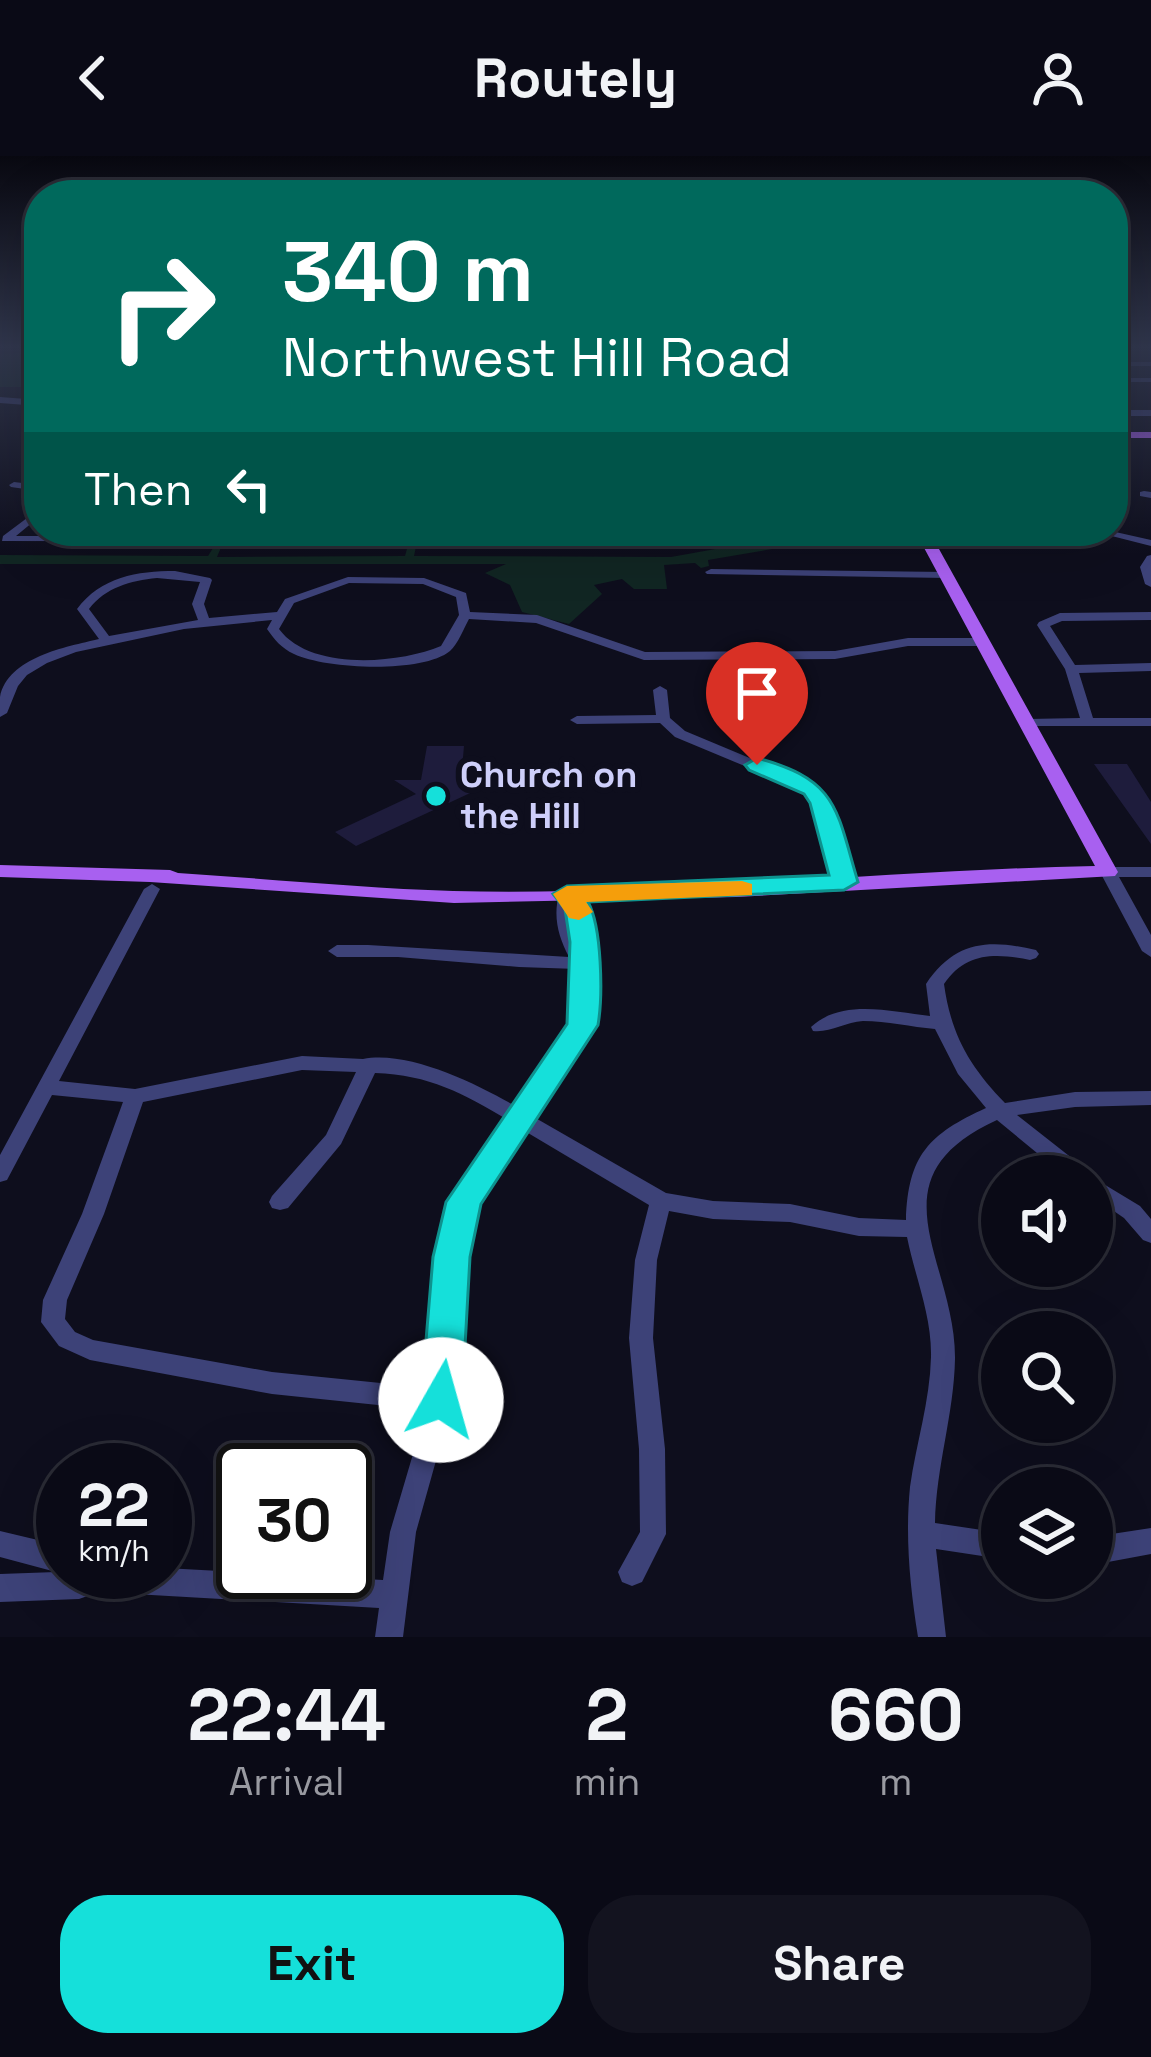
<!DOCTYPE html>
<style>
body{margin:0;font-family:"Space Grotesk",sans-serif;background:#13131f;color:#f1f3f6;height:100vh;display:flex;flex-direction:column;font-size:45px;white-space:nowrap}
*{box-sizing:border-box;margin:0}
p{font-size:39px;color:#999aa1}
.icon{flex:none;width:66px;height:66px;fill:none;stroke:currentColor;stroke-width:2;stroke-linecap:round;stroke-linejoin:round}
.map{position:relative;height:1481px;overflow:hidden}
.panel{display:flex;flex-direction:column;background:#0a0a16;flex:1}
.panel>*{flex:none}
.guide{position:absolute;left:24px;top:24px;width:1104px;height:366px;border-radius:48px;box-shadow:0 12px 48px #0002,0 0 0 3px #2a2b35;background:#00695c;color:#fff;overflow:hidden}
.tools{position:absolute;left:981px;top:999px;display:grid;gap:24px}
.tools a{display:grid;place-items:center;width:132px;height:132px;border-radius:50%;background:#0a0a16;box-shadow:0 12px 48px #0002,0 0 0 3px #2a2b35;font-size:60px}
.speed{position:absolute;left:36px;top:1287px;display:flex;gap:24px;font-size:60px;font-weight:700;text-align:center}
.speed>*{display:grid;place-content:center;width:156px;height:156px;border-radius:50%;background:#0a0a16;box-shadow:0 12px 48px #0002,0 0 0 3px #2a2b35;line-height:1}
.speed small{font-size:30px;font-weight:400}
.speed .limit{border:6px solid #111;border-radius:18px;background:#fff;color:#111}
.pin{position:absolute;display:grid;place-items:center;width:102px;height:102px;color:#fff;margin:-123px -51px;border-radius:50% 50% 50% 0;rotate:-45deg;box-shadow:0 0 12px #0007}
.pin .icon{rotate:45deg}
.me{position:absolute;width:132px;margin:-66px;rotate:7deg;stroke-linejoin:round;filter:drop-shadow(0 0 9px #0008)}
.turn{display:flex;align-items:center;gap:42px;height:252px;padding:0 60px;font-size:54px}
.turn .icon{width:156px;height:156px;stroke-width:2.5}
.turn b{display:block;font-size:84px;line-height:102px}
.then{display:flex;align-items:center;height:114px;padding:0 60px;background:#0003;gap:24px;font-size:45px}
.eta{display:flex;justify-content:space-evenly;align-items:center;height:204px;text-align:center}
.eta b{font-size:72px;font-weight:700;line-height:84px}
.button{display:flex;gap:24px;margin-top:auto;padding:24px 60px}
.button a{flex:1;height:138px;border-radius:48px;background:#15e0da;color:#111;font-size:48px;font-weight:700;line-height:138px;text-align:center}
.button a+a{background:#13131f;color:#f1f3f6}
header{display:flex;justify-content:space-between;align-items:center;height:156px;padding:0 60px;background:#0a0a16;font-size:54px;font-weight:700}
.map>svg:first-child{display:block}
</style>
<header><svg class="icon" aria-label="back" viewBox="0 0 24 24"><path d="M15 5l-7 7 7 7"/></svg>Routely<svg class="icon" aria-label="person" viewBox="0 0 24 24"><circle cx="12" cy="8" r="4"/><path d="M4 21q1-7 8-7t8 7"/></svg></header>
<div class="map">
<svg width="1151" height="1481" viewBox="0 0 1151 1481">
<rect width="100%" height="100%" fill="#0e0e1d"/>
<path fill="#112623" d="M39 196V231H0V198Z
M760 375 778 381 839 375 842 381 708 404 709 410 701 412 695 407 664 409 667 433H634L622 423 594 429 602 438 569 468 522 456 510 429 485 417 506 408H0V399L208 400 215 389H222L217 401 405 400 409 386H417L414 400 671 401 771 383Z"/>
<path fill="#1e1c3c" d="M427 590H464L462 613 481 625V632L356 690 335 676 416 638 394 624H421Z
M1094 608H1127L1151 646V688Z"/>
<g fill="none" stroke-linecap="round" stroke-linejoin="round">
<path fill="#3d4278" fill-rule="evenodd" d="M1120 206H1151V210H1117Z
M1113 222H1151V226H1113Z
M0 241 39 244V250L0 247Z
M1113 254H1151V260H1113Z
M1113 302 1117 303V307L1113 308Z
M14 326 39 329V335L11 331 9 329Z
M1144 335 1151 336V342L1140 340V336Z
M39 353V361L16 380H641L682 375H714L709 378 641 386 2 385 3 380Z
M976 375H986L992 384 983 386Z
M1092 375H1111L1151 384V390Z
M1151 399V431L1145 428 1140 411 1147 400Z
M711 413 946 416 952 419 946 422 707 418 705 416Z
M175 415 210 422 212 424 204 448 209 462 277 456 285 443 348 421 424 422 466 437 470 456 537 459 645 496 835 495 908 482H983L989 486 983 490H908L835 503 644 504 536 467 469 463C464 472 458 488 450 495 422 518 325 513 294 498 281 492 275 484 267 473L272 464 184 473 76 496 47 507 27 519 18 530 7 557 0 561C0 554 0 548 0 541 8 501 66 491 99 483L77 453C101 421 137 415 175 415ZM157 422 200 426 192 448 198 464 109 480 89 453C106 431 130 425 157 422ZM349 427 423 428 456 441 459 459 441 490C398 508 310 515 279 473L294 447Z
M1151 456V464L1062 465 1050 470 1075 509 1151 507V515L1079 517 1093 562H1151V570H1023L1021 567 1028 563 1080 562 1065 513 1037 469 1039 466 1060 457Z
M660 530 667 534 670 562 685 575 817 630 829 646 853 726 851 729 845 731 837 726 815 646 807 636 675 581 660 567 577 568 570 564 577 560 656 559 653 534Z
M1108 711H1151V721H1119L1151 779V801L1142 795 1100 716Z
M152 728 160 733 59 925 135 933 302 900 363 903C409 894 477 928 517 951L574 868 577 813 519 811 398 801H337L328 795 337 789H368L569 801C558 780 553 761 559 738L567 733 573 735C592 764 606 841 590 873 576 902 550 932 532 960L666 1037 713 1045 790 1048 859 1062 906 1064C908 999 929 978 986 952L958 918 935 873C911 871 887 865 863 865 845 866 830 877 813 875L811 871C842 842 892 856 930 860L926 828C955 785 988 783 1036 794L1039 798 1036 802 1030 804C995 797 966 796 944 828 951 879 970 911 1005 947L1075 936 1151 935V949L1075 951 1017 959 1087 1014 1091 1020H1065L997 964C868 1023 956 1105 955 1203 954 1258 936 1311 935 1367L1002 1377V1403L936 1393 946 1481H918C910 1431 905 1381 910 1331 916 1288 930 1245 931 1201 932 1160 915 1121 907 1081L859 1080 790 1066 713 1063 669 1055 657 1104 653 1182 665 1293 666 1378 642 1426 632 1430 622 1426 618 1416 640 1376 639 1293 629 1182 635 1104 649 1049 523 974 474 1047 462 1101 453 1244 416 1376 403 1481H375L379 1452 99 1436 79 1443 0 1446V1418L56 1416 0 1401V1375L63 1390V1416H165V1412L383 1424 390 1376 426 1254 272 1238 90 1204 59 1190 41 1166 43 1144 82 1058 123 946 52 939 7 1024 0 1026V999L144 733ZM302 914 356 916 326 979 272 1040 269 1046 272 1052 280 1054 288 1052 341 988 375 917C430 919 462 937 508 964L453 1045 440 1101 430 1232 272 1216 93 1184 75 1176 65 1163 67 1144 104 1058 143 946Z
M1092 1021 1140 1050 1151 1063V1087L1143 1084 1124 1062 1092 1040Z
M1151 1372V1398L1092 1409V1381Z"/>
<path fill="#a860f0" fill-rule="evenodd" d="M1113 276H1151V282H1113Z
M915 375H929L1118 716 1115 720 736 741 454 747 150 726 0 721V709L170 714 178 717C270 723 362 732 453 735 667 740 881 714 1095 710Z"/>
</g>
<linearGradient id="sky" x2="0" y2="1"><stop stop-color="#080810"/><stop offset="0.48" stop-color="#30364c"/><stop offset="1" stop-color="#30364c" stop-opacity="0"/></linearGradient>
<rect width="1151" height="398" fill="url(#sky)"/>
<path fill="#15e0da" stroke="#0e928e" stroke-width="3" d="M757 602C839 624 836 653 858 726L844 734 588 746C602 771 603 840 598 869L481 1048 470 1101 462 1244 456 1257 441 1262 427 1257 421 1244 433 1101 446 1046 567 868 570 786 565 753 553 738 567 730 829 719 810 647 804 638 749 614 745 609Z"/>
<path fill="#f59e0b" d="M742 725 752 728V739L586 746 593 756 579 764 569 762 553 738 567 730Z"/>
<circle fill="#15e0da" stroke="#0e0e1d" stroke-width="4.5" cx="436" cy="640" r="12"/>
<g text-anchor="middle" dominant-baseline="central" stroke-width="12" stroke-linejoin="round" paint-order="stroke">
<g font-size="36" font-weight="bold" fill="#cecffa" stroke="#0e0e1d" text-anchor="start">
<text x="460" y="619">Church on<tspan x="460" dy="41">the Hill</tspan></text>
</g>
</g>
</svg>
<div class="tools">
<a><svg class="icon" aria-label="sound" viewBox="0 0 24 24"><path d="M4 9h4l5-4v14l-5-4H4zM17 9q2 3 0 6"/></svg></a>
<a><svg class="icon" aria-label="search" viewBox="0 0 24 24"><circle cx="10" cy="10" r="6"/><path d="M15 15l6 6"/></svg></a>
<a><svg class="icon" aria-label="layers" viewBox="0 0 24 24"><path d="M12 4l9 5-9 5-9-5zM3 14l9 5 9-5"/></svg></a>
</div>
<div class="speed"><div>22<small>km/h</small></div><div class="limit">30</div></div>
<div class="pin" style="left:757px;top:609px;background:#d93025"><svg class="icon" aria-label="arrive" viewBox="0 0 24 24"><path d="M6 21V4h12l-3 4 3 4H6"/></svg></div>
<svg class="me" style="left:441px;top:1244px" viewBox="-20 -20 40 40"><circle r="19" fill="#fff"/><path d="M0-13L10 11 0 6-10 11z" fill="#15e0da"/></svg>
<div class="guide">
<div class="turn"><svg class="icon" aria-label="right" viewBox="0 0 24 24"><path d="M7 20v-9h11M14 6l5 5-5 5"/></svg><div><b>340 m</b>Northwest Hill Road</div></div>
<div class="then">Then<svg class="icon" aria-label="left" viewBox="0 0 24 24"><path d="M17 20v-9H6M10 6l-5 5 5 5"/></svg></div>
</div>
</div>
<section class="panel">
<div class="eta">
<div><b>22:44</b><p>Arrival</p></div>
<div><b>2</b><p>min</p></div>
<div><b>660</b><p>m</p></div>
</div>
<div class="button"><a>Exit</a><a>Share</a></div>
</section>
